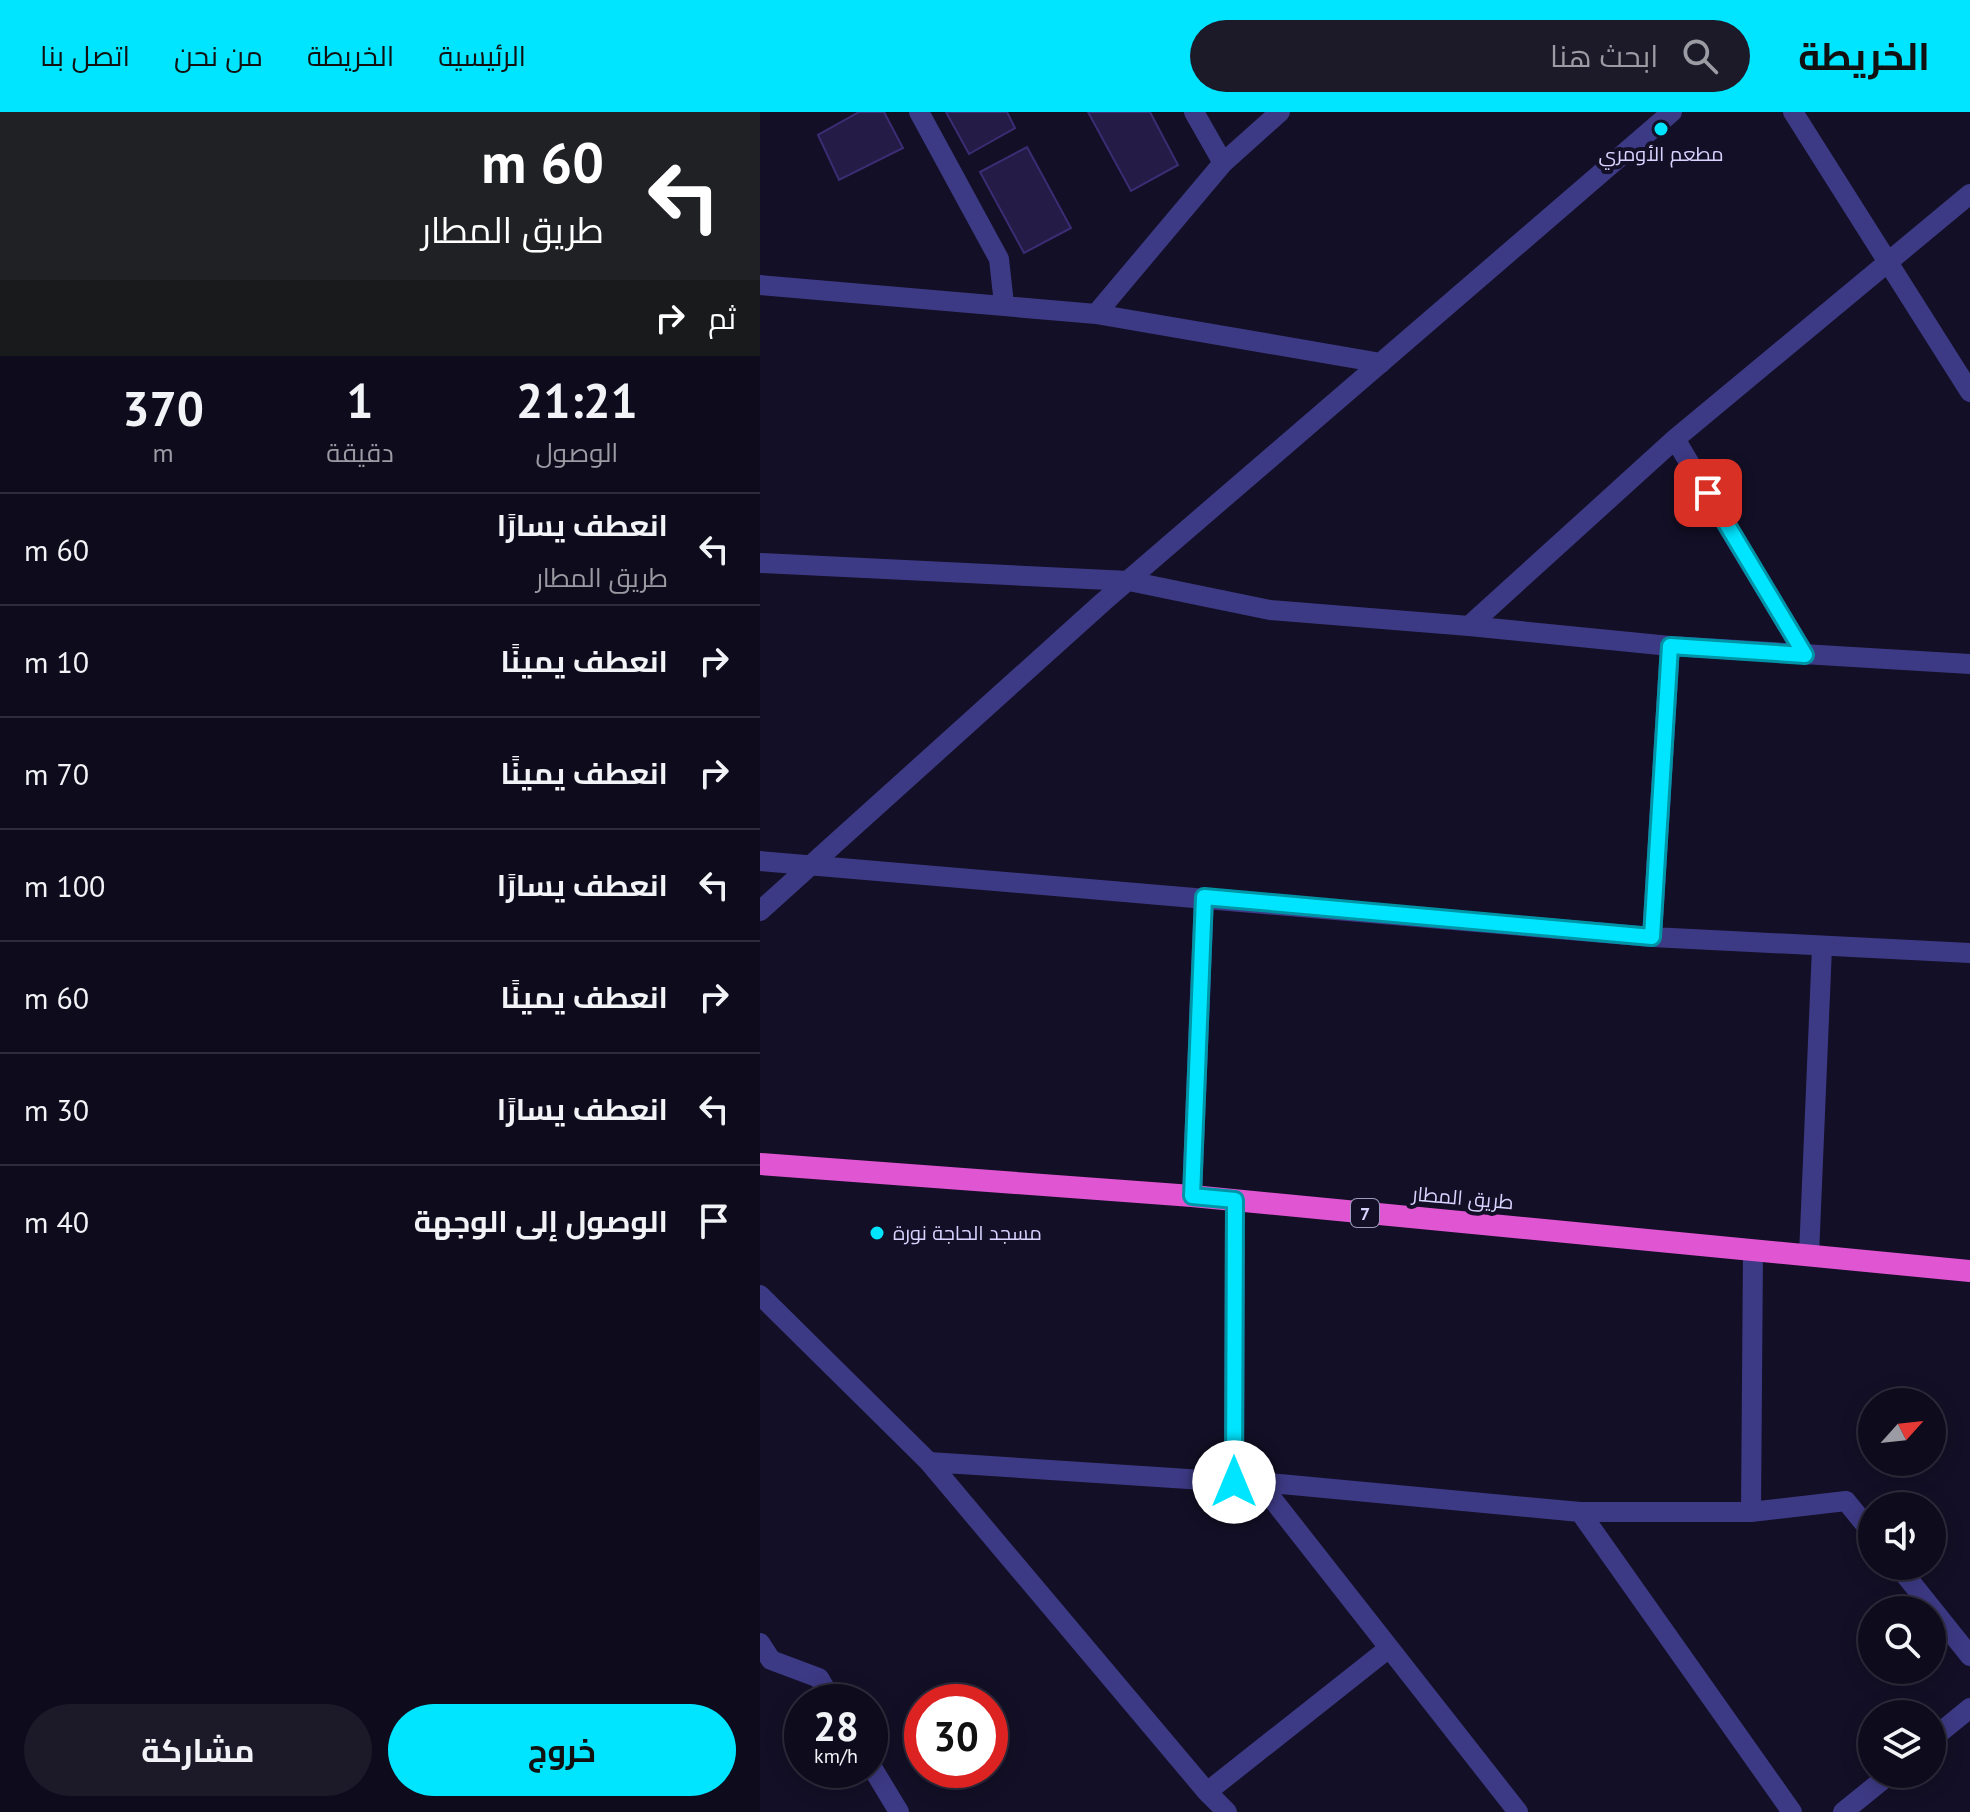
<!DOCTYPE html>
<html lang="ar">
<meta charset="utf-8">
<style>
body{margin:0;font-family:"PT Sans",Cairo,sans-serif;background:#1c1929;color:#f1f3f6;direction:rtl;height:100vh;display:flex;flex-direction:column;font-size:30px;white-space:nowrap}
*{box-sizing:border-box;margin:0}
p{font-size:26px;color:#9b9ba3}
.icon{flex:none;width:44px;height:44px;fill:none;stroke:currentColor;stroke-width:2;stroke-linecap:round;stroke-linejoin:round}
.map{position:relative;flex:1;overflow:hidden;direction:ltr}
.details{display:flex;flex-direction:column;background:#0e0b1c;width:760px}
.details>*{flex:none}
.banner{background:#202124;color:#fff;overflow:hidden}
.needle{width:52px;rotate:63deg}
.buttons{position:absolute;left:1098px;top:1276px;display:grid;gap:16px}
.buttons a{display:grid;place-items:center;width:88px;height:88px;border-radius:50%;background:#0e0b1c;box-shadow:0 4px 20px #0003,0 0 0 2px #2e2b3b;font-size:40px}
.speed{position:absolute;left:24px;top:1572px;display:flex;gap:16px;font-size:40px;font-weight:700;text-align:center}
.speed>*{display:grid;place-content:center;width:104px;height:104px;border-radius:50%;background:#0e0b1c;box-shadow:0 4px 20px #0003,0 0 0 2px #2e2b3b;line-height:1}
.speed small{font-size:20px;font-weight:400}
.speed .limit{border:12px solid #d22;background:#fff;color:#111}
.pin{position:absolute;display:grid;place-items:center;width:68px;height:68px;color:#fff;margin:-34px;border-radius:16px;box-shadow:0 4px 12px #0006}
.me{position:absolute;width:88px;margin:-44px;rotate:0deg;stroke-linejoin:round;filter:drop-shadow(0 0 6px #0008)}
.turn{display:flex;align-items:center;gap:28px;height:168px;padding:0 24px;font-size:36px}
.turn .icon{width:104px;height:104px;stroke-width:2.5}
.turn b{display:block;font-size:56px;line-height:68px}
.then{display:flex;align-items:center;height:76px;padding:0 24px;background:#0003;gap:16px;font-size:30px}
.eta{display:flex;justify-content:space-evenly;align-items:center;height:136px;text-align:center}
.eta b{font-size:48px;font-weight:700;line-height:56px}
.primary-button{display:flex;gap:16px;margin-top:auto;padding:16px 24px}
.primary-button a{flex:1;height:92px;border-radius:48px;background:#00e5ff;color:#111;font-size:32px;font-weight:700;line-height:92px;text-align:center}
.primary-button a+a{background:#1c1929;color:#f1f3f6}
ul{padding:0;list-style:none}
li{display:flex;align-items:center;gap:24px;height:112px;padding:0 24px;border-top:2px solid #2e2b3b}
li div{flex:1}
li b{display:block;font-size:30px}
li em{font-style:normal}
header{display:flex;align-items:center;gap:48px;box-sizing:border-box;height:112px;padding:0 40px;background:#00e5ff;color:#111}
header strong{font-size:38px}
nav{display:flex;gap:44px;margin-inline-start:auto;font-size:28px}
.search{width:560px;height:72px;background:#1c1929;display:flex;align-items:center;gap:20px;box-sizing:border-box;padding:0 28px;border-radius:44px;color:#9b9ba3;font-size:30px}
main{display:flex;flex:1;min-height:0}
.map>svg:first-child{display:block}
</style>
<header>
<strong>الخريطة</strong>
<div class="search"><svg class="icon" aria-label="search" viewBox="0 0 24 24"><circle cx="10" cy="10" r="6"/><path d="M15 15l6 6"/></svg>ابحث هنا</div>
<nav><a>الرئيسية</a><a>الخريطة</a><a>من نحن</a><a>اتصل بنا</a></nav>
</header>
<main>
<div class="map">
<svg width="1210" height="1700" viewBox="0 0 1210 1700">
<rect width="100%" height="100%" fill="#130f26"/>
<path fill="#241b47" stroke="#3b2d73" stroke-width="2" d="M99 0H124L143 36 79 68 58 23Z
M186 0H247L255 16 209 42Z
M328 0H390L418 53 371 79Z
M267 35 311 116 264 141 220 60Z"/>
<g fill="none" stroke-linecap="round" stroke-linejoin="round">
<path stroke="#3d3a85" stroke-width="20" d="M159 0 239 147 244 192
M434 0 463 51
M1033 0 1210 280
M0 173 336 202 621 251
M336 202 463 51 520 0
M915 327 1045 543
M0 451 369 469 510 498 709 514 910 534 1210 552
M709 514 915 327 1210 82
M0 749 892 825 1210 841
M892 825 910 534
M432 1084 444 785
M1049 1143 1062 835
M0 1183 169 1350 447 1680 467 1700
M169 1350 474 1370H499L820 1400H991L1086 1389 1112 1421
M474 1370 475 1088
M499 1370 758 1700
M820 1400 1032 1700
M991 1400 993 1138
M1138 1454 1210 1544
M0 1531 11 1548 59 1566 73 1590
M1172 1627 1210 1596
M110 1652 139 1700
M447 1680 629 1536
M1083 1700 1130 1662"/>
<path stroke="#3d3a85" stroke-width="20" d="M0 799 343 490 912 0"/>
<path stroke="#e055d1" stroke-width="22" d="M0 1052 432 1084 1210 1159"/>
</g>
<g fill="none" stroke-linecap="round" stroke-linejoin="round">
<g stroke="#0095a6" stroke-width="20">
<path id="route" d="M474 1370 475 1088 432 1084 444 785 892 825 910 534 1045 543 948 381"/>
</g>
<use href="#route" stroke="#00e5ff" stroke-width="14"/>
</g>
<g fill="#00e5ff" stroke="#130f26" stroke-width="3">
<circle cx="901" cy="17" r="8"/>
<circle cx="117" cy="1121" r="8"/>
</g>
<g text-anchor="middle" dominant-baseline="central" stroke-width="8" stroke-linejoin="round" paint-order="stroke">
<rect fill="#130f26" stroke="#9e99be" stroke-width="2" x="591" y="1087" width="28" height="28" rx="6"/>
<g font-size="18" font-weight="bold" fill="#d9d4ff">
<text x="605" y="1101">7</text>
</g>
<g font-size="20" fill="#d9d4ff" stroke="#130f26">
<text x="901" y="42">مطعم الأومري</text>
<text x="133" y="1121" text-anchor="start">مسجد الحاجة نورة</text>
</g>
<g font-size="20" fill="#d9d4ff" stroke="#130f26">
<text transform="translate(703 1086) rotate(5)">طريق المطار</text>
</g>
</g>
</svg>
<div class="buttons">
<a><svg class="needle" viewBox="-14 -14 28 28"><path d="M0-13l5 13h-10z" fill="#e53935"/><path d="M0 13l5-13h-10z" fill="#9b9ba3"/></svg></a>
<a><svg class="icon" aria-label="sound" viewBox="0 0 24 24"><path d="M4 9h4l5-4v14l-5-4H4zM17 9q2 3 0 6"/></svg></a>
<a><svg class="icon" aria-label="search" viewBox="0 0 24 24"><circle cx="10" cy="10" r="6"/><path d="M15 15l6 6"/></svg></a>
<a><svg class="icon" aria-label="layers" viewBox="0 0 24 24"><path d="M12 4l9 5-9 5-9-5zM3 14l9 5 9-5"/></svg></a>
</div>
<div class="speed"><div>28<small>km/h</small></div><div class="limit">30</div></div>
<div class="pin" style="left:948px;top:381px;background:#d93025"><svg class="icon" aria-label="arrive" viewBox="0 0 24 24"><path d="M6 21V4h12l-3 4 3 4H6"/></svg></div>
<svg class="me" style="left:474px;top:1370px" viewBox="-20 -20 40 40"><circle r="19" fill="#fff"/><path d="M0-13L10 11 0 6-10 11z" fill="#00e5ff"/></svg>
</div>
<section class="details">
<div class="banner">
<div class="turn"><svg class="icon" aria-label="left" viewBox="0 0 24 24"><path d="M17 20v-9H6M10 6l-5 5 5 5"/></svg><div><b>60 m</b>طريق المطار</div></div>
<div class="then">ثم<svg class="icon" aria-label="right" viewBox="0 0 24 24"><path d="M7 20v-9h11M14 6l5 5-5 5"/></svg></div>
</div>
<div class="eta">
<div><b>21:21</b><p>الوصول</p></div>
<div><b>1</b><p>دقيقة</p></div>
<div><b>370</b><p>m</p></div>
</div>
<ul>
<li><svg class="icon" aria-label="left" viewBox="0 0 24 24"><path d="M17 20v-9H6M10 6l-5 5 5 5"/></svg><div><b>انعطف يسارًا</b><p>طريق المطار</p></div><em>60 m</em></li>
<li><svg class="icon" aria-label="right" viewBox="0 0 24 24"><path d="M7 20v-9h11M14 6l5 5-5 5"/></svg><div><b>انعطف يمينًا</b></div><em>10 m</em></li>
<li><svg class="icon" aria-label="right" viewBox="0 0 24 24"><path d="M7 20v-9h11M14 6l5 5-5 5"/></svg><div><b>انعطف يمينًا</b></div><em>70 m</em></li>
<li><svg class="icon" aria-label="left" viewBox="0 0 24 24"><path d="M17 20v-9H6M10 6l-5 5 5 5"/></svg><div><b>انعطف يسارًا</b></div><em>100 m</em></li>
<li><svg class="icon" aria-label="right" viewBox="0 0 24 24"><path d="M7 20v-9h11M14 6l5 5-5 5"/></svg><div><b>انعطف يمينًا</b></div><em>60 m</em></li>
<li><svg class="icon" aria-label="left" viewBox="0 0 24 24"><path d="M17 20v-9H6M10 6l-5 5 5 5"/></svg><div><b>انعطف يسارًا</b></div><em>30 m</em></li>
<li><svg class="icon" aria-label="arrive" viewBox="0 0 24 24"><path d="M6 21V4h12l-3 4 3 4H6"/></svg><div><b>الوصول إلى الوجهة</b></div><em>40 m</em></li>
</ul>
<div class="primary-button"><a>خروج</a><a>مشاركة</a></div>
</section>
</main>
